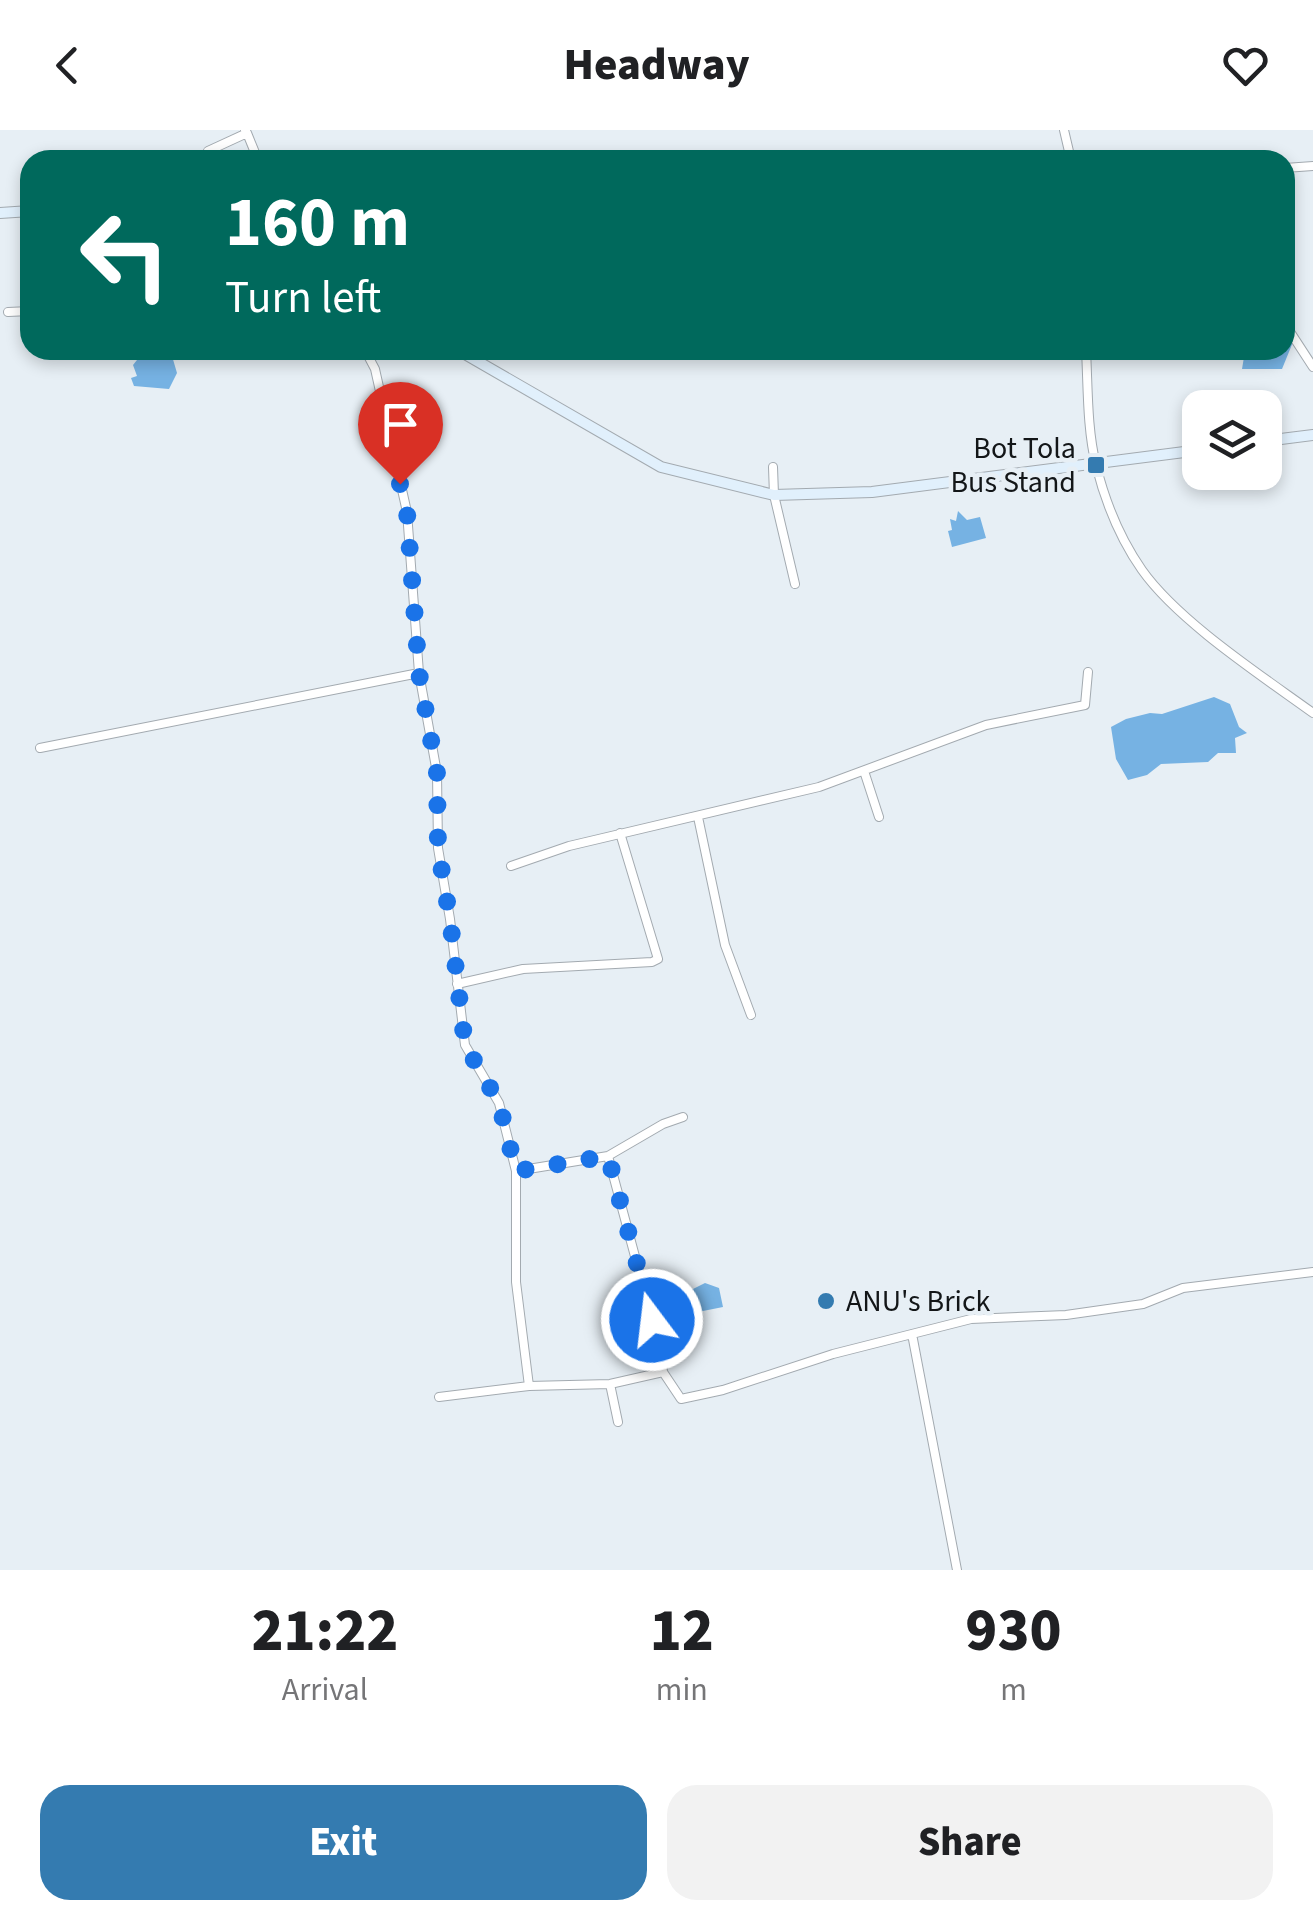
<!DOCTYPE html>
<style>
body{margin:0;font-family:"Source Sans 3",sans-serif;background:#f2f2f2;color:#202124;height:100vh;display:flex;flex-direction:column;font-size:38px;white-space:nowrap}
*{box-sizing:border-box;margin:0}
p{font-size:32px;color:#757577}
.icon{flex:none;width:55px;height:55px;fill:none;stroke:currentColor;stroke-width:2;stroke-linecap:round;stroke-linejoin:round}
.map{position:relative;height:1440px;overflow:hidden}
.side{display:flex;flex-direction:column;background:#fff;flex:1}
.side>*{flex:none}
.guide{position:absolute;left:20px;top:20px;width:1275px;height:210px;border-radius:30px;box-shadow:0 5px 15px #0003;background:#00695c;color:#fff;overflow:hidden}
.buttons{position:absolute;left:1182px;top:260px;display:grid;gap:20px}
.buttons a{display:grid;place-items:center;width:100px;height:100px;border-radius:20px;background:#fff;box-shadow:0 5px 15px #0003;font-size:50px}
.pin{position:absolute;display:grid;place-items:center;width:85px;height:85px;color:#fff;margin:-102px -42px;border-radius:50% 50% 50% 0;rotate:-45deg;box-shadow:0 0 10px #0007}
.pin .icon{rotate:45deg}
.me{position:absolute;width:110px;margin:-55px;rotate:345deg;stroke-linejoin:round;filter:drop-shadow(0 0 8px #0008)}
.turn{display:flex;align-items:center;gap:35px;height:210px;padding:0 40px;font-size:45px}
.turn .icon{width:130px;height:130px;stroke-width:2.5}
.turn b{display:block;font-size:70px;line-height:85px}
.eta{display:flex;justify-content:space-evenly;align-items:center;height:170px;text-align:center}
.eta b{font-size:60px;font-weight:800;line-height:70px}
.action{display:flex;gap:20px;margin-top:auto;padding:20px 40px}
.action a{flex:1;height:115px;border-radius:30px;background:#347bb0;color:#fff;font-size:40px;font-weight:800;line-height:115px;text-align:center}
.action a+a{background:#f2f2f2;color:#202124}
header{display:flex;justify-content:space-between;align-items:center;height:130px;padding:0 40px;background:#fff;font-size:45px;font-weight:800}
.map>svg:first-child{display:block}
</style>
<header><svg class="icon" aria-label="back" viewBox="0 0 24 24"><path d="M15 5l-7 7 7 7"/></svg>Headway<svg class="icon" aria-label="heart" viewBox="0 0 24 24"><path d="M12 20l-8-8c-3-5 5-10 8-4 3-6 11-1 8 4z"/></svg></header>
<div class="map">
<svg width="1313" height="1440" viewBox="0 0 1313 1440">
<rect width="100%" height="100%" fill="#e7eff5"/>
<path fill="#76b2e3" d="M1285 208 1293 212 1282 239H1242L1245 221 1285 220Z
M131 220H137L142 228 165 222 166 227 172 226 177 243 169 259 134 256 131 248 137 246 133 235 137 230Z
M958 381 967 390 980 387 986 408 952 417 948 401 952 400 950 389 956 391Z
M1214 567 1230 574 1239 597 1247 603 1235 608 1236 623H1218L1208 632 1161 634 1147 645 1128 650 1116 629 1111 597 1126 589 1150 583 1162 584Z
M705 1153 719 1158 723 1177 693 1183 689 1161Z"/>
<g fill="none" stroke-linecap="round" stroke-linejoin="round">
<g stroke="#a3aab0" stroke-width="10">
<path id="street" d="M1064 0 1071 30
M247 3 258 30
M208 21 247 3 245 0
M1285 38 1313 36
M8 182 30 181
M1285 194 1313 237
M365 220 375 239 407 382 419 543 437 643 438 718 450 789 465 915 499 973 516 1041V1152L529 1256
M1086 220C1088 257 1087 299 1096 335 1105 371 1121 410 1142 440 1178 491 1262 546 1313 583
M773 337 774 365 795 454
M40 618 419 543
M864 641 879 687
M698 687 725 815 751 885
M511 736 569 716 819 657 986 595 1085 575 1088 542
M457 854 523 839 652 832 658 829 620 703
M608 1026 661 1223 663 1242 681 1269 723 1260 833 1224 971 1189 1066 1185 1143 1174 1183 1158 1313 1142
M516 1041 608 1026 663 994 683 987
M912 1204 957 1440
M610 1254 618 1292
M439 1267 529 1256 610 1254 663 1242"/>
</g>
<g stroke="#a3aab0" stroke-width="12">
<path id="secondary" d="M0 83 30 81
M458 220 661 337 774 365 872 362 1200 320
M1265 311 1313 305"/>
</g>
<use href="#street" stroke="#fff" stroke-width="8"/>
<use href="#secondary" stroke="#e1f0fc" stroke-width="10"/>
</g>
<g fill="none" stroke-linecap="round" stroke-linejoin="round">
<path stroke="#1a73e8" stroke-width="18" stroke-dasharray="0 32.4" d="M400 354 407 382 419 543 437 643 438 718 450 789 465 915 499 973 516 1041 608 1026 652 1190"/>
</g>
<g fill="#347bb0" stroke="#e7eff5" stroke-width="4">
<rect x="1086" y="325" width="20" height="20" rx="5"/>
<circle cx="826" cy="1171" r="10"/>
</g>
<g text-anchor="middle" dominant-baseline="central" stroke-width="9" stroke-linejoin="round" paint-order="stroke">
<g font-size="30" fill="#131618" stroke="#e7eff5" text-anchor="end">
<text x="1076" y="318">Bot Tola<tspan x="1076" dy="34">Bus Stand</tspan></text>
<text x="846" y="1171" text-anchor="start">ANU's Brick</text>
</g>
</g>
</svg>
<div class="buttons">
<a><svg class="icon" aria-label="layers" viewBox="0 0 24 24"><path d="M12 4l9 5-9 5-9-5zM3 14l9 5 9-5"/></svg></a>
</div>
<div class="pin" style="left:400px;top:354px;background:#d93025"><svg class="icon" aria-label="arrive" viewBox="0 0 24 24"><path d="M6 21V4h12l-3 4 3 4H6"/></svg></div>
<svg class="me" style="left:652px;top:1190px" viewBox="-20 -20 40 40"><circle r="17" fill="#1a73e8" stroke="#fff" stroke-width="3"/><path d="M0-11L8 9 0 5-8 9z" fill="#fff"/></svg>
<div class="guide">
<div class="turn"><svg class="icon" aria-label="left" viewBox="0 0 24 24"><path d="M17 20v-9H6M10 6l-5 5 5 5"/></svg><div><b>160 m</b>Turn left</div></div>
</div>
</div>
<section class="side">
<div class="eta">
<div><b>21:22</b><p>Arrival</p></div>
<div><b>12</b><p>min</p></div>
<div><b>930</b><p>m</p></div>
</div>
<div class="action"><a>Exit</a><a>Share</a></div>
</section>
